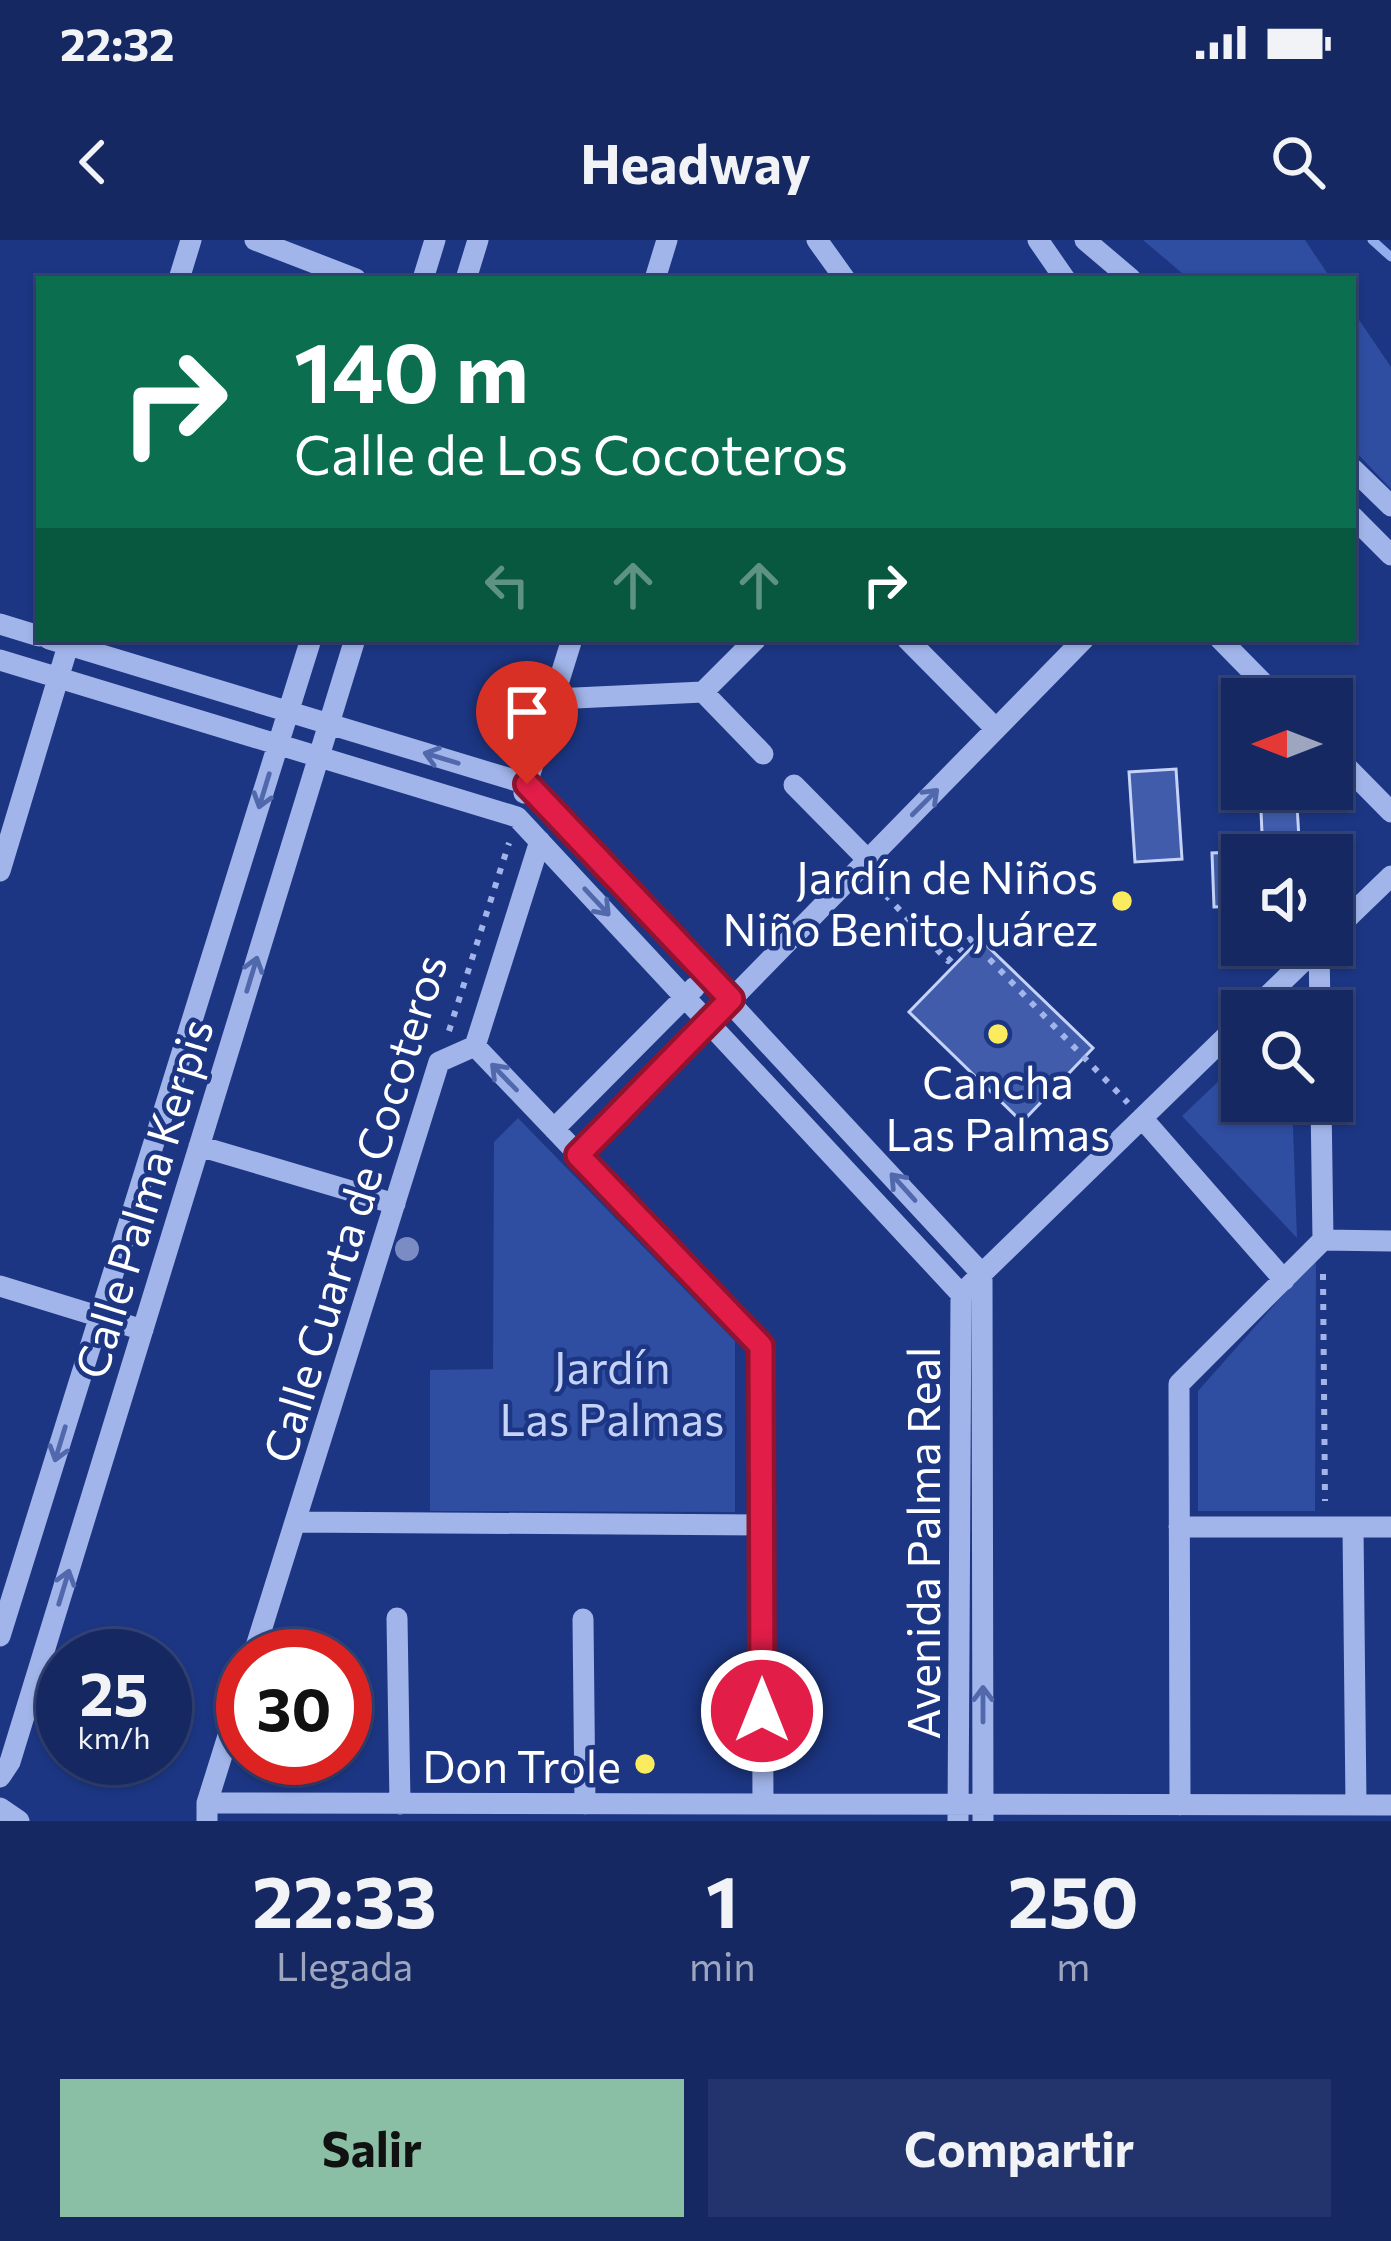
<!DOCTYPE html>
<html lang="es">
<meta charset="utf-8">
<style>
body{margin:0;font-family:Commissioner,sans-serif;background:#22346b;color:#f1f3f6;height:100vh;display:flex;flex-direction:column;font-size:45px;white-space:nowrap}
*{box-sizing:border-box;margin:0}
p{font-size:39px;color:#9da6be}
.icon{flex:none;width:66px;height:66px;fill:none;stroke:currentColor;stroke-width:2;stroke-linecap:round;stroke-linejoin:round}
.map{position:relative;height:1581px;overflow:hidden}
.panel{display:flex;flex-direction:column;background:#152862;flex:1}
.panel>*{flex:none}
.top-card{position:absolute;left:36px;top:36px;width:1320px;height:366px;border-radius:0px;box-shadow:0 3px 9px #0004,0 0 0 3px #344477;background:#0b6e4f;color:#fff;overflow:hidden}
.needle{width:78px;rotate:270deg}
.fabs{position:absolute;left:1221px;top:438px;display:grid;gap:24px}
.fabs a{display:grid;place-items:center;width:132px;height:132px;border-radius:0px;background:#152862;box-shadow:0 3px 9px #0004,0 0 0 3px #344477;font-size:60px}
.speed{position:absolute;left:36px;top:1389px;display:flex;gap:24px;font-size:60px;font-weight:700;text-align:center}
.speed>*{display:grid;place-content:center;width:156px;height:156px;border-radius:50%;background:#152862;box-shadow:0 3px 9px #0004,0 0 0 3px #344477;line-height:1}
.speed small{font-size:30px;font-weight:400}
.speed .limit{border:18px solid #d22;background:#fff;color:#111}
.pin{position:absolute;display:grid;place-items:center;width:102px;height:102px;color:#fff;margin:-123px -51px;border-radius:50% 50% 50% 0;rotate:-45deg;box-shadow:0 0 12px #0007}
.pin .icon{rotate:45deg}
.me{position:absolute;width:132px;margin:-66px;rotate:0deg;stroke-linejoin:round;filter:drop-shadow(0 0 9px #0008)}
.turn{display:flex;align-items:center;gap:42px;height:252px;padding:0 60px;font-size:54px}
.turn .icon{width:156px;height:156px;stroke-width:2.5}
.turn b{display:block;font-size:84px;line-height:102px}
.lanes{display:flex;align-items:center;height:114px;padding:0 60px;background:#0003;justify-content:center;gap:60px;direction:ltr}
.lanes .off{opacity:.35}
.eta{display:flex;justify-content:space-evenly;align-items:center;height:204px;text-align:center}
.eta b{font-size:72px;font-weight:700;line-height:84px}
.button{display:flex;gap:24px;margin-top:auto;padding:24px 60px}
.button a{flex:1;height:138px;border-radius:0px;background:#8abfa5;color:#111;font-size:48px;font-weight:700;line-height:138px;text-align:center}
.button a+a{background:#22346b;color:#f1f3f6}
.status{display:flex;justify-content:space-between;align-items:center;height:84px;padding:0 60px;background:#152862;direction:ltr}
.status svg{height:33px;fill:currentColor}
header{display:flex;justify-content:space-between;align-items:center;height:156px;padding:0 60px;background:#152862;font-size:54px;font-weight:700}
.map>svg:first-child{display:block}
</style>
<div class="status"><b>22:32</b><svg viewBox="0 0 49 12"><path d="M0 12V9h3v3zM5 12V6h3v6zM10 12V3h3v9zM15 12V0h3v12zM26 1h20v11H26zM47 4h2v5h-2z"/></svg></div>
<header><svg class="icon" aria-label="back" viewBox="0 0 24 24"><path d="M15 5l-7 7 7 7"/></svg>Headway<svg class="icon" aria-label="search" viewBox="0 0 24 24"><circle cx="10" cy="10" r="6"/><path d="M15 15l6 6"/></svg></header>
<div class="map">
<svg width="1391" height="1581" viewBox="0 0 1391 1581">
<rect width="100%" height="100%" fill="#1c3683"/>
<path fill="#2f4da1" d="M1143 0H1305L1331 39H1189Z
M1353 71 1391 127V249L1353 209Z
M1242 819V861H1292L1297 998 1182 876Z
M518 878 735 1101V1272L430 1271V1130L493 1129 494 902Z
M1316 1018 1315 1271H1198V1151Z"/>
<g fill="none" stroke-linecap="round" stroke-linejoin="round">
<path stroke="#94adec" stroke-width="9" d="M1372 0 1391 17"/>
</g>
<path fill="#405caa" stroke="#c6d3f8" stroke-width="3" d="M1176 529 1182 619 1135 622 1129 532Z
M1260 549H1296L1300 615H1263Z
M1260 611 1242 615V666L1214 667 1212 613Z
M980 699 1093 808 1022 882 909 772Z"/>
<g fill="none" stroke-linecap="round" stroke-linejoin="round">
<path stroke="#a1b5ea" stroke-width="6" stroke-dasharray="6 9" stroke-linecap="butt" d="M875 644 948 721 970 699 1128 863
M449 791 509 603
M1323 1034 1325 1261"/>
<path stroke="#a1b5ea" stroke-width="21" d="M255 0 356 39
M817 0 845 39
M1038 0 1065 39
M1085 0 1131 39
M179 39 191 0
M423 39 435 0
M466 39 478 0
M655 39 667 0
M1353 229 1391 266
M1353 277 1391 315
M0 384 39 396
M49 399 527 544 982 1034 983 1581
M907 399 996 489
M1220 399 1279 459
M0 420 517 577 961 1054
M703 452 763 514
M554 459 703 452 756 399
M1332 512 1391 572
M794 545 868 620
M524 553 572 399
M0 631 70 399
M1332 693 1391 636
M1319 706 1320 771
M1252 771 1320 705
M475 806 540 601
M1321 861 1323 1000
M1142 878 1284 1040
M554 889 695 747
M199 906 395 964
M579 915 1084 399
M1323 1000 1391 1001
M0 1046 143 1090
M295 1282 762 1285
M1179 1287H1391
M1353 1287 1356 1565
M397 1378 400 1564
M583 1379 585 1564
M0 1396 311 399
M253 1416 439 822 475 806 761 1106 763 1564
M0 1537 10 1522 355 399
M207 1563 1391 1565
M1180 1565 1179 1144 1323 1000
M0 1568 19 1581
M207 1581V1563L243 1448
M958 1581 961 1054 1242 781"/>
</g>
<circle fill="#7a8cc3" cx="407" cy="1009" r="12"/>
<defs><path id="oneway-shaft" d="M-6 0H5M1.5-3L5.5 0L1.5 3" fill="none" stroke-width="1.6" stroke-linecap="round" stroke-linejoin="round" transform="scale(3)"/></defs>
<g stroke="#5169ac">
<use href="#oneway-shaft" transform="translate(441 518) rotate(-163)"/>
<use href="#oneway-shaft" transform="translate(264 551) rotate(107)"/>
<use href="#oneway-shaft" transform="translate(925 562) rotate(-45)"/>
<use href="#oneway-shaft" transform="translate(597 662) rotate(47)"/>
<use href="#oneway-shaft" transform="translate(252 734) rotate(-73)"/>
<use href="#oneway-shaft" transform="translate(504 837) rotate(-134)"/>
<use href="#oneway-shaft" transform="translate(903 947) rotate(-132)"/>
<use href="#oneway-shaft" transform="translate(60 1204) rotate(107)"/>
<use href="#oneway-shaft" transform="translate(64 1347) rotate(-73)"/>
<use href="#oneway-shaft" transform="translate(983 1464) rotate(-90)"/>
</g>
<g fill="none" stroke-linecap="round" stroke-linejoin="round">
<g stroke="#92132f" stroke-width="30">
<path id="route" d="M527 544 731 759 578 915 761 1106 762 1471"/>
</g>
<use href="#route" stroke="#e11d48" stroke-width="21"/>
</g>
<g fill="#fbeb5f" stroke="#1c3683" stroke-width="4.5">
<circle cx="1122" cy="661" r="12"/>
<circle cx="998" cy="794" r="12"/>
<circle cx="645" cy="1524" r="12"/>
</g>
<g text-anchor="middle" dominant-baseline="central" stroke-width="9" stroke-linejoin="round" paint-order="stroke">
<g font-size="45" fill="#fff" stroke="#1c3683" text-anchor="end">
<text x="1098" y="635">Jardín de Niños<tspan x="1098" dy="52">Niño Benito Juárez</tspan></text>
<text x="998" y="840" text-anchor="middle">Cancha<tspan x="998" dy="52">Las Palmas</tspan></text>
<text x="621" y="1524">Don Trole</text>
</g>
<g font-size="45" fill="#fff" stroke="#1c3683">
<text transform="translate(142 958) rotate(-73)">Calle Palma Kerpis</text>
<text transform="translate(353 968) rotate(-73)">Calle Cuarta de Cocoteros</text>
<text transform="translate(921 1303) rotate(-90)">Avenida Palma Real</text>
</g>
<g font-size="45" fill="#c6d3f8" stroke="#1c3683">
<text x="612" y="1125">Jardín<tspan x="612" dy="52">Las Palmas</tspan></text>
</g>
</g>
</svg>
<div class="fabs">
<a><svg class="needle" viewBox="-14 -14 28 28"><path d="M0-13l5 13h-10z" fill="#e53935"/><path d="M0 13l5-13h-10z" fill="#9da6be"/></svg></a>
<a><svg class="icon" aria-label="sound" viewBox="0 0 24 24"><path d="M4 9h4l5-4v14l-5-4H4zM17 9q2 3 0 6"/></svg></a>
<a><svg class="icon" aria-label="search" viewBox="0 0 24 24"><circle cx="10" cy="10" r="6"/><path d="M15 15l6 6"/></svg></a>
</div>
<div class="speed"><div>25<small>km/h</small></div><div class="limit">30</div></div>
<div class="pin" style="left:527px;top:544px;background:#d93025"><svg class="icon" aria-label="arrive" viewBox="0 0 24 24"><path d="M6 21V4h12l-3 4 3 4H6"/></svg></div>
<svg class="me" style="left:762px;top:1471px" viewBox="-20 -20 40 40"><circle r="17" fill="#e11d48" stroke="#fff" stroke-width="3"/><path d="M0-11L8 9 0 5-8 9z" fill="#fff"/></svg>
<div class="top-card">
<div class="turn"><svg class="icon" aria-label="right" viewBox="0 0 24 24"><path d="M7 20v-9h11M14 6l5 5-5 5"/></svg><div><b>140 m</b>Calle de Los Cocoteros</div></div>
<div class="lanes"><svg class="icon off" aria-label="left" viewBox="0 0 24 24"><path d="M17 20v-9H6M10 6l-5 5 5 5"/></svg><svg class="icon off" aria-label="ahead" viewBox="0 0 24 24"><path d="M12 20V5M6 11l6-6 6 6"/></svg><svg class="icon off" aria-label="ahead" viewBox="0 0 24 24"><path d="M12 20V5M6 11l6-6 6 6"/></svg><svg class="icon" aria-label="right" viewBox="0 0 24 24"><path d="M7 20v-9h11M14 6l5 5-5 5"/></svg></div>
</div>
</div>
<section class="panel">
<div class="eta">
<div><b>22:33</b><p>Llegada</p></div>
<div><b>1</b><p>min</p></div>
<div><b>250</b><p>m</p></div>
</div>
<div class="button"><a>Salir</a><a>Compartir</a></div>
</section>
